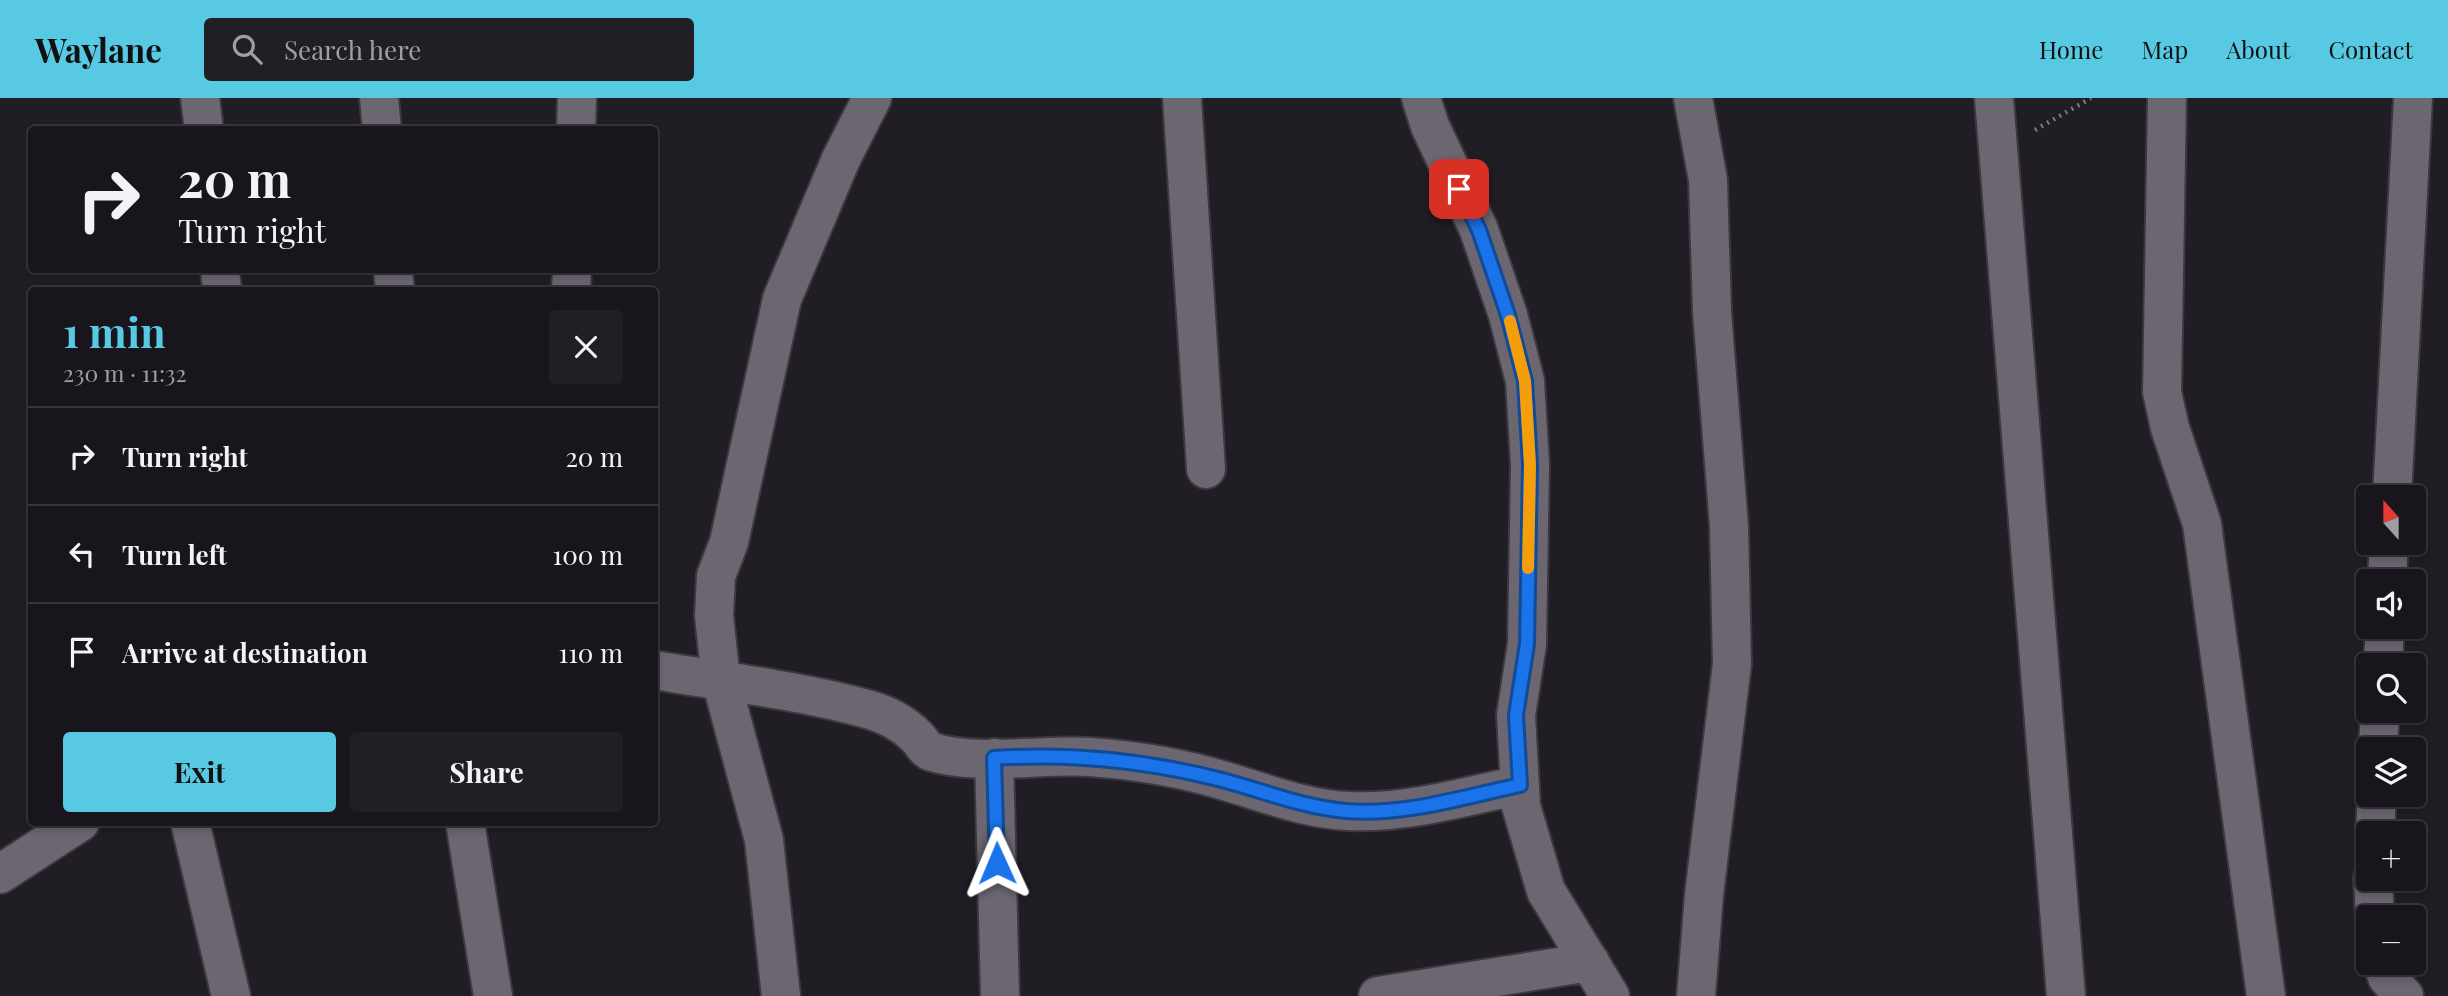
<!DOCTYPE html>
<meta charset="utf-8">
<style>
body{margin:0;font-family:"Playfair Display",serif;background:#211f25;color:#f1f3f6;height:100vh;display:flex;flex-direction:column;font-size:26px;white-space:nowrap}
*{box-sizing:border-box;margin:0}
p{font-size:23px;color:#9f9fa3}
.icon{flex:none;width:38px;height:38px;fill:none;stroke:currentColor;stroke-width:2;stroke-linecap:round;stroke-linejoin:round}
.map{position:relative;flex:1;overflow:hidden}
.sheet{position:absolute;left:28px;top:189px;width:630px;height:539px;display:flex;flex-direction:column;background:#18161c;border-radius:7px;box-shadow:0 4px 10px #0003,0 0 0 2px #36353b}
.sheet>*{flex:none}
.top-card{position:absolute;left:28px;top:28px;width:630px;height:147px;border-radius:7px;box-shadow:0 4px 10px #0003,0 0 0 2px #36353b;background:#18161c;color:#f1f3f6;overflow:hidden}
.needle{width:46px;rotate:339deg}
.buttons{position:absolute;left:2356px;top:387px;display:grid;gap:14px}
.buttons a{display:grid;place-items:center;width:70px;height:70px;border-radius:7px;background:#18161c;box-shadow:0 4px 10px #0003,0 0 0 2px #36353b;font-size:35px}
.pin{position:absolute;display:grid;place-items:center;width:60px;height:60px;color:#fff;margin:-30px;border-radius:14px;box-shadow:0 4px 10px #0006}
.me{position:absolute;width:77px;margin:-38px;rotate:359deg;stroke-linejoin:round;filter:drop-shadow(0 0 5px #0008)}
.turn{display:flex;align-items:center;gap:24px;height:147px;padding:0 35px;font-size:32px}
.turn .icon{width:91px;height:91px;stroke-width:2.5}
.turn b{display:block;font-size:49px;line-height:60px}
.round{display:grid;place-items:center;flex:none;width:74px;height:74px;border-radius:7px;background:#211f25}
.headline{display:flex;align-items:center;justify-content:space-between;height:119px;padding:0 35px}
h1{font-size:42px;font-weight:700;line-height:52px;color:#58c9e3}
.button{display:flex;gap:14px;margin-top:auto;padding:14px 35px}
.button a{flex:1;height:80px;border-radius:7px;background:#58c9e3;color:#111;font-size:28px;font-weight:700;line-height:80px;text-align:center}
.button a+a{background:#211f25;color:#f1f3f6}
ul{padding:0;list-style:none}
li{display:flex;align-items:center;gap:21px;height:98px;padding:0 35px;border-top:2px solid #36353b}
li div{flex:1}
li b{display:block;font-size:26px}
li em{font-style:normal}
header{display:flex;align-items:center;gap:42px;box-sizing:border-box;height:98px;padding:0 35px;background:#58c9e3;color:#111}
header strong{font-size:33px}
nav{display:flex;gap:38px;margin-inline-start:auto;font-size:24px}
.search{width:490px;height:63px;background:#211f25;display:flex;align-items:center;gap:18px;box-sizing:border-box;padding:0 24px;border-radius:7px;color:#9f9fa3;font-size:26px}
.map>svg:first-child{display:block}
</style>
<header>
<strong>Waylane</strong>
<div class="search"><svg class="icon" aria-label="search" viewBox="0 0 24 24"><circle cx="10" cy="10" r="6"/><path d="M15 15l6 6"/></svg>Search here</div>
<nav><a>Home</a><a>Map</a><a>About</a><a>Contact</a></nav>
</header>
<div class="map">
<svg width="2448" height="898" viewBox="0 0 2448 898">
<rect width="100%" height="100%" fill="#201d25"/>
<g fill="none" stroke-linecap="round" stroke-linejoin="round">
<g stroke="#3b383f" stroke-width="42">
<path id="minor" d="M200 0 204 32
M379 0 382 32
M1182 0 1206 371
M1421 0 1430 28 1479 132 1508 217 1525 283 1530 367 1527 546 1516 617 1521 708 1546 793 1610 898
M1693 0 1708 82 1712 214 1729 428 1732 566 1704 797 1696 898
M1994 0 2066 898
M2167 0 2162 294 2170 330 2202 426 2266 898
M576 32 577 0
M220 172 222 192
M393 172 395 192
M571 192 572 172
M2392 399 2413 0
M2387 483 2389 444
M2383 567 2385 528
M654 572C725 584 798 592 867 611 886 616 904 626 917 639 922 644 925 652 932 654 978 668 1041 656 1090 659 1134 662 1182 670 1225 683 1265 695 1305 711 1348 713 1406 716 1463 699 1520 687
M2378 651 2380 612
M994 660 1000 898
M190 724 231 898
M465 724 493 898
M2375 735 2377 696
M0 776 80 724
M2373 780 2375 819
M2382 864 2387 879 2404 898
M781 898 764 742 721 582 714 518 716 478 729 444 782 201 841 61 872 0
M1378 898 1590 864"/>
</g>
<path stroke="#7c7980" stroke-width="4.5" stroke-dasharray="2 5" stroke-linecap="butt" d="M2035 32 2091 0"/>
<use href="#minor" stroke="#6b6670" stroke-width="38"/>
</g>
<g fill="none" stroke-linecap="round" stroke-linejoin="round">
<g stroke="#114b97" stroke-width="18">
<path id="route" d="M997 765 994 660C1071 655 1148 663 1222 682 1264 693 1302 709 1346 713 1404 718 1463 699 1520 687L1516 617 1527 546 1530 367 1525 283 1508 217 1479 132 1459 91"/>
</g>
<use href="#route" stroke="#1a73e8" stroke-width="12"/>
<path stroke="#f59e0b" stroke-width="12" d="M1510 223 1525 283 1530 367 1528 470"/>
</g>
</svg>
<div class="buttons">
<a><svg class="needle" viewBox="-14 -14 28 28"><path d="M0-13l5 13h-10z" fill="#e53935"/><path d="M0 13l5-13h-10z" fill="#9f9fa3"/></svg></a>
<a><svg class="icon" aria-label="sound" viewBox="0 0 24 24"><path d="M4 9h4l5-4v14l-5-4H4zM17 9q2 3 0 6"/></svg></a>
<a><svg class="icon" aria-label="search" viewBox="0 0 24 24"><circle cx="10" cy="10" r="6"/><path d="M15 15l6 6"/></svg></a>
<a><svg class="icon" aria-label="layers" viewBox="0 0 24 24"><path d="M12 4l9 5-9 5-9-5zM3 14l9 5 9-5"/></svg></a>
<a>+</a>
<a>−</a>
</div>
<div class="pin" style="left:1459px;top:91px;background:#d93025"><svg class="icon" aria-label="arrive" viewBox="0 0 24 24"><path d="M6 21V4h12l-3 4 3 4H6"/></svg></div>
<svg class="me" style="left:997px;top:765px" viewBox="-20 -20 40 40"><path d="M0-17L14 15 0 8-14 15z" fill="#1a73e8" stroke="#fff" stroke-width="4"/></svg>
<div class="top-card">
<div class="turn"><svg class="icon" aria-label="right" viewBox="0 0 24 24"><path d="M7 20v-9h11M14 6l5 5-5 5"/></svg><div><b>20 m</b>Turn right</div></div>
</div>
<section class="sheet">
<div class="headline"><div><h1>1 min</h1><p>230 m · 11:32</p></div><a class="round"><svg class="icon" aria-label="close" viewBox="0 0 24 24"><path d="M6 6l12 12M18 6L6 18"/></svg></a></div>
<ul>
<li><svg class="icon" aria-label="right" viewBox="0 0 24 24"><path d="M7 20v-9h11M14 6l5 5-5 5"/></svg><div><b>Turn right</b></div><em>20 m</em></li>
<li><svg class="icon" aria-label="left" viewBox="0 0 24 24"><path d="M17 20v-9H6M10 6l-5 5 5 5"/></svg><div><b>Turn left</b></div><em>100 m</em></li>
<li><svg class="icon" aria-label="arrive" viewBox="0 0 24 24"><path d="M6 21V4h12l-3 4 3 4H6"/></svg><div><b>Arrive at destination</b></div><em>110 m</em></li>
</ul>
<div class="button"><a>Exit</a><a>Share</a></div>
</section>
</div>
